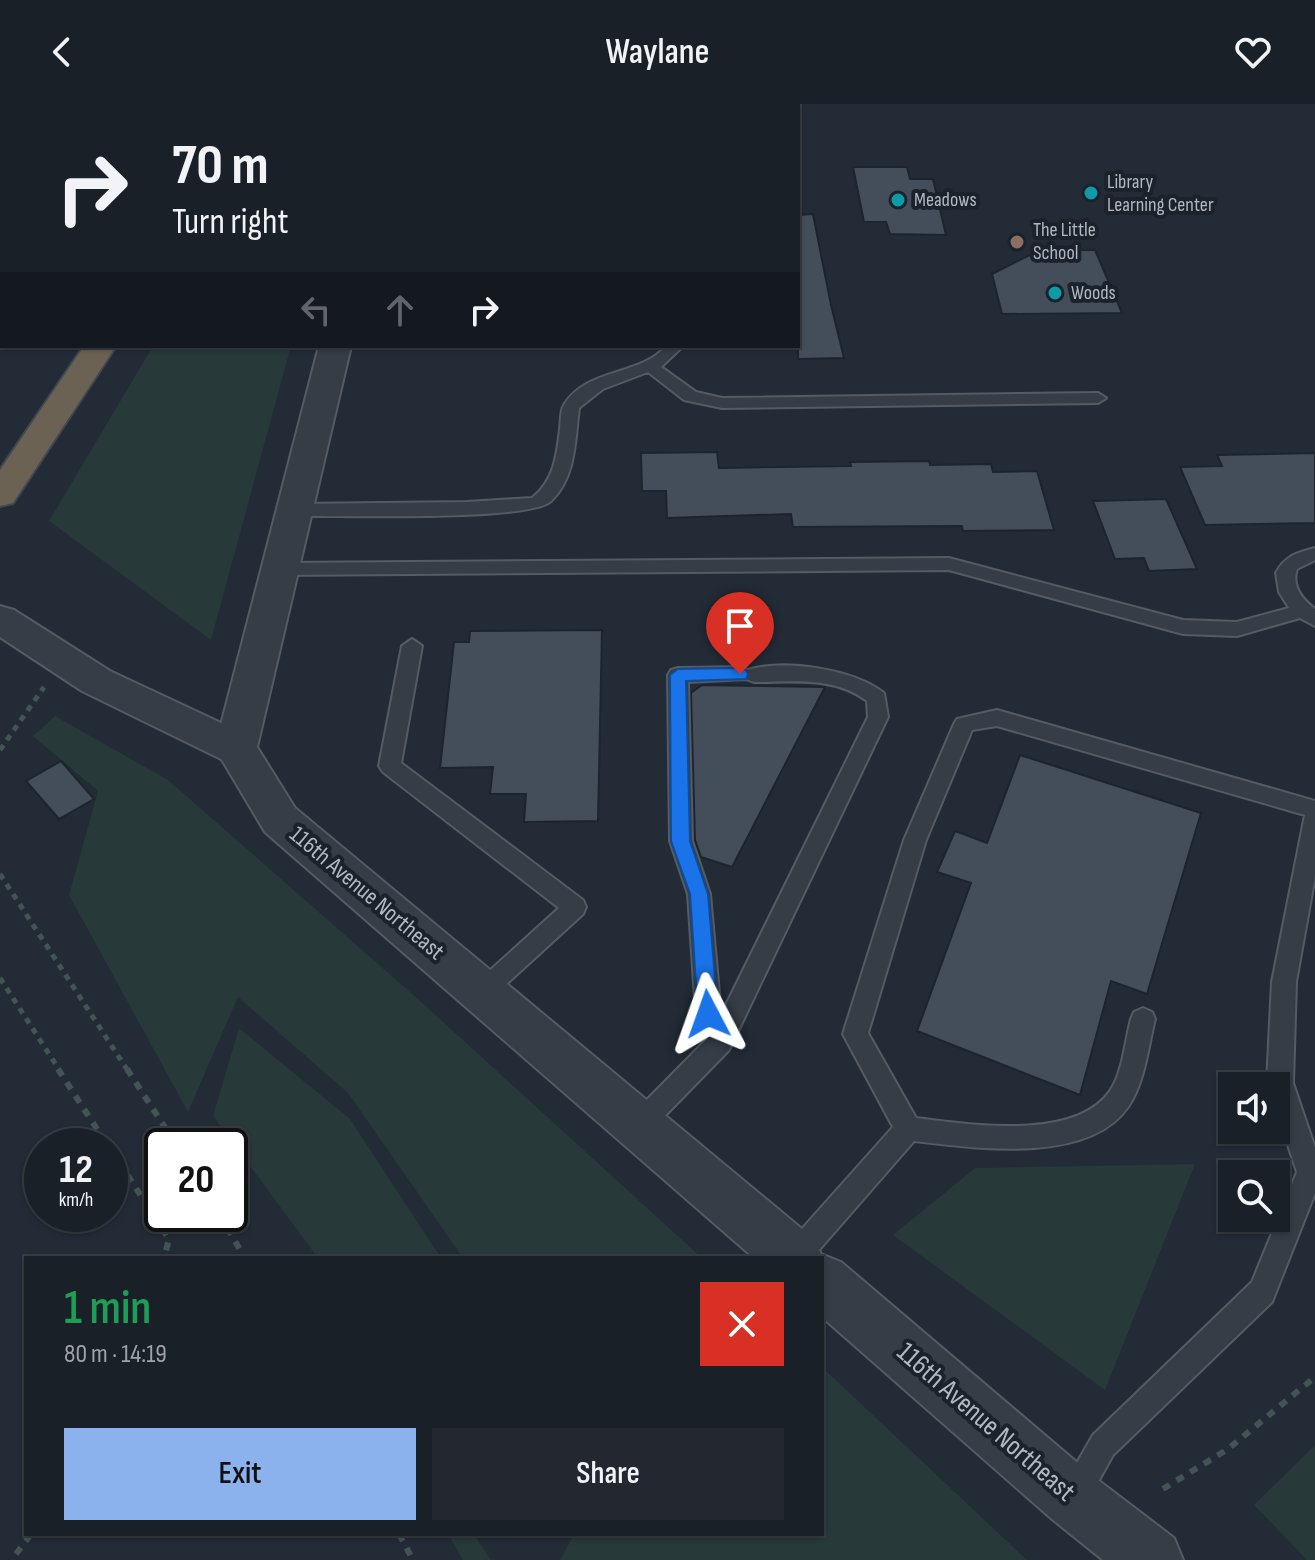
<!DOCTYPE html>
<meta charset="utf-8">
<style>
body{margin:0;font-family:"Sofia Sans Condensed",sans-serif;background:#232830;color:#f1f3f6;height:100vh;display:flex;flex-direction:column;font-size:30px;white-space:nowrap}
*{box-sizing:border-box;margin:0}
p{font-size:26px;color:#9fa3a8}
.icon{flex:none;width:44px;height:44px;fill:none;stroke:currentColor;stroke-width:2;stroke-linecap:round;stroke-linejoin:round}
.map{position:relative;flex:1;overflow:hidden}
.drawer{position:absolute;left:24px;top:1152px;width:800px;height:280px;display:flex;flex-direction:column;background:#1a2028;border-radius:0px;box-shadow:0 2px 6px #0004,0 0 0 2px #383e45}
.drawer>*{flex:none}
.top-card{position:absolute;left:0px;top:0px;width:800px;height:244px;box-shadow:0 2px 6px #0004,0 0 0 2px #383e45;background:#1a2028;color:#f1f3f6;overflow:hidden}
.controls{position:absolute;left:1218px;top:968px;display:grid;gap:16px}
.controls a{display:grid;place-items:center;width:72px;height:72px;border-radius:0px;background:#1a2028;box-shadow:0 2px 6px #0004,0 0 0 2px #383e45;font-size:40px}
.speed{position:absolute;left:24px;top:1024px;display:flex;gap:16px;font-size:40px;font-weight:700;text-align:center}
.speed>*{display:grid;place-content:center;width:104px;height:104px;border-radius:50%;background:#1a2028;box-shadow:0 2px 6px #0004,0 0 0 2px #383e45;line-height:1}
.speed small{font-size:20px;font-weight:400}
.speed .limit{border:4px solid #111;border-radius:12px;background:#fff;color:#111}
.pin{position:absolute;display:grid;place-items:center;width:68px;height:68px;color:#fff;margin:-82px -34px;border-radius:50% 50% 50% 0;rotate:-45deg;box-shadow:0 0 8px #0007}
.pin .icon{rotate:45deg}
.me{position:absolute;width:88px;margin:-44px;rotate:356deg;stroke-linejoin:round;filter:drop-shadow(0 0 6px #0008)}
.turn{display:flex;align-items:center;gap:28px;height:168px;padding:0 40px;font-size:36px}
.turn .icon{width:104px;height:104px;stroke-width:2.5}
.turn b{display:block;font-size:56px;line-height:68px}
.lanes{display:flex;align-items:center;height:76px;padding:0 40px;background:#0003;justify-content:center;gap:40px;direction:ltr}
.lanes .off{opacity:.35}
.round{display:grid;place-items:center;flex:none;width:84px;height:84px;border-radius:0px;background:#232830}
.overview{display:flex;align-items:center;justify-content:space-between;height:136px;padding:0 40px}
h1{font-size:48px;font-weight:600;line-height:60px;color:#1e9e55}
.button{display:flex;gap:16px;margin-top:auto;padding:16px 40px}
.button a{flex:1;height:92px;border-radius:0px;background:#8bb2ed;color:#111;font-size:32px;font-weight:600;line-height:92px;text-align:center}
.button a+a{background:#232830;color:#f1f3f6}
header{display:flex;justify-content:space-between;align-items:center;height:104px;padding:0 40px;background:#1a2028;font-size:36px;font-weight:600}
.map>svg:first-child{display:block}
</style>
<header><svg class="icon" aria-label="back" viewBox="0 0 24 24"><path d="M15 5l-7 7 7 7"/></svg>Waylane<svg class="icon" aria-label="heart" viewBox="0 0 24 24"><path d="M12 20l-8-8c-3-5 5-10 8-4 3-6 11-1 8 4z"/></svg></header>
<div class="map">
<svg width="1315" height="1456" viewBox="0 0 1315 1456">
<rect width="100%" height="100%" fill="#222b36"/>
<path fill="#273939" d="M153 242H291L211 536 49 417Z
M55 612 168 676 418 895 702 1154H463L348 989 238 893 188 1008 69 791 98 687 33 632Z
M239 924 350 1015 441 1154H318L213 1012Z
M1195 1060 1105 1286 893 1131 975 1064Z
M822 1263 1027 1456H560L574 1430H822Z
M1315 1341V1456H1307L1254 1401Z
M448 1430H474L490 1455 496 1456H463Z"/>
<path fill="#444e5a" stroke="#1d242d" stroke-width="2" d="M853 63H907L910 75H933L946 131 890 130 886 118H864Z
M813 110 831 201 844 254 798 255V111Z
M1040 146H1095L1122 209 1002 210 992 170Z
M717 348 719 364 851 362 850 358 929 357 930 361 991 360 993 368 1037 367 1054 426 963 427 962 422 793 423 791 410 667 414 666 387H642L641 349Z
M1315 349V419L1205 421 1180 363 1222 362 1217 351Z
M1166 395 1197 465 1149 467 1144 454 1115 455 1093 397Z
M602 526 598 717 524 718 526 690H490L493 663 440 664 454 538H469L470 527Z
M702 581 825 583 732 763 701 753 695 736 691 589Z
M1020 651 1201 709 1147 890 1111 877 1080 991 917 927 971 779 937 768 955 727 987 739Z
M61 657 94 695 59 715 26 677Z"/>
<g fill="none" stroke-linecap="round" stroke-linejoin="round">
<g stroke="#535b64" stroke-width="4">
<path id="service" d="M666 242H683L661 263 696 288 722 294 1098 289 1106 294 1098 299 722 304 684 296 648 268 603 285 579 304C575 335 576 374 551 397 529 418 335 411 294 412L285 406 294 400 467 398 532 394C554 377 557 351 560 325 561 318 560 307 564 301 586 264 641 272 666 242Z
M1315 444V456L1297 465C1291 482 1302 495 1315 505V522L1300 514 1237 532 1183 530 949 466 280 471 271 465 280 459 949 454 1183 516 1237 518 1289 504 1279 488 1276 469C1285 452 1296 449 1315 444Z
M412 535 422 542 401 659 583 796 586 803 583 810 491 894 483 897 475 894 471 887 475 880 559 804 383 668 379 662 402 542Z
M740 563 748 566C785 555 853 565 884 589L888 613 729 946 649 1028 640 1032 631 1028 627 1020 631 1012 707 935 696 910 688 790 670 737 668 571 671 566 678 564ZM746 575 754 578C793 578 834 572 867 597L868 613 721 911 710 790 692 737 688 578Z
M997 606 1315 697V772L1296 878 1293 979 1315 1044V1089L1272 1198 1113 1351 1084 1403 1073 1407 1062 1403 1058 1392 1093 1331 1252 1178 1297 1068 1276 1005V982H1268L1267 979 1272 878 1305 711 997 622 972 626 926 736 868 929 916 1014C968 1020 1075 1038 1110 987 1123 968 1125 937 1131 915L1134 908 1143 904 1152 908 1155 915C1148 943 1145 978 1128 1003 1088 1061 974 1044 914 1037L812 1154H782L785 1144 893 1023 843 930 904 736 954 620 957 615Z"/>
</g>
<g stroke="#535b64" stroke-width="4">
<path id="minor" d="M0 502 14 506 110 567 251 633 257 644 251 655 236 660 221 655 82 587 0 533Z"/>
</g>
<g stroke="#535b64" stroke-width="4">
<path id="tertiary" d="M381 0H407L380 2Z
M319 242H351L257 643 295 704 814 1135 821 1150 841 1158 1094 1373 1174 1434 1183 1456H1103L1052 1415 822 1213V1154H754L265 728 215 644Z"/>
</g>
<g stroke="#404851" stroke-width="4">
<path id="motorway" d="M23 0H52L22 2Z
M74 0H100L73 2Z
M151 0H177L150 2Z
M231 0H257L230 2Z
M0 28H2L0 46Z
M2 98V117L0 118V99Z
M0 220H2L0 241Z
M84 242H116L13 399 0 402V366Z"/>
</g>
<path stroke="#445456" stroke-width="5" stroke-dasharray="6 6" stroke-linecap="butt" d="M0 646 44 583
M0 770 128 967
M0 874 60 967"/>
<path stroke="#445456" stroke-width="6" stroke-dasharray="8 8" stroke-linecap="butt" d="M58 965 108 1042
M127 965 177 1042
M110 1044 169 1135 164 1154
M219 1110 245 1154
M1163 1385 1228 1345 1315 1273
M399 1430 413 1456
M16 1450 31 1430"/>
<use href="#service" fill="#363d47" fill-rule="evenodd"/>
<use href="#minor" fill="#363d47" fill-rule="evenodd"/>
<use href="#tertiary" fill="#363d47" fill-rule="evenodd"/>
<use href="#motorway" fill="#6c6253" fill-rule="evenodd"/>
</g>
<path fill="#1a73e8" stroke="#114b97" stroke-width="2" d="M740 564 746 566 748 570 746 575 686 577 690 737 708 790 718 910 715 916 708 919 701 916 698 910 690 790 671 737 670 571 678 565Z"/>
<g fill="#0f9aa8" stroke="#1b222b" stroke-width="3">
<circle cx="1091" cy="89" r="8"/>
<circle cx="898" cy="96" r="8"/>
<circle cx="1055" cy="189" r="8"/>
</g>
<circle fill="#8d6e63" stroke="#1b222b" stroke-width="3" cx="1017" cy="138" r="8"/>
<g text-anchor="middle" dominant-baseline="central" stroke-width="8" stroke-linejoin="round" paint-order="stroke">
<g font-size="20" fill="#b0b8c3" stroke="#1b222b" text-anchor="start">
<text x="1107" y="78">Library<tspan x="1107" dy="23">Learning Center</tspan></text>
<text x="914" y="96">Meadows</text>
<text x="1033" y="126">The Little<tspan x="1033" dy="23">School</tspan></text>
<text x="1071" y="189">Woods</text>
</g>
<g font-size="24" fill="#b0b8c3" stroke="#1b222b">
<text transform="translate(367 789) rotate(40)">116th Avenue Northeast</text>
</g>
<g font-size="28" fill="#b0b8c3" stroke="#1b222b">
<text transform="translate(986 1318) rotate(41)">116th Avenue Northeast</text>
</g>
</g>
</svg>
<div class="controls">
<a><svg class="icon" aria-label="sound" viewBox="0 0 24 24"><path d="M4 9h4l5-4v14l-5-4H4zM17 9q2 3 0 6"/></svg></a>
<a><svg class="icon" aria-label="search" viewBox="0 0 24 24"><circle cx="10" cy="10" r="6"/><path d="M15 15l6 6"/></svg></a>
</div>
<div class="speed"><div>12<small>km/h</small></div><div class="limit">20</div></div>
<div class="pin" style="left:740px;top:570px;background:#d93025"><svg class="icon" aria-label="arrive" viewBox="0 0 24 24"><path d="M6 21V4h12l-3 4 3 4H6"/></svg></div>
<svg class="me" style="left:708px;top:910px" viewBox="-20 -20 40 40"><path d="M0-17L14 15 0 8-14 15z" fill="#1a73e8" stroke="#fff" stroke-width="4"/></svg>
<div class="top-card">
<div class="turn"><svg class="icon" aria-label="right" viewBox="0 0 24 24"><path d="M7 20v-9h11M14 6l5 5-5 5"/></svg><div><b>70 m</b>Turn right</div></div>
<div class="lanes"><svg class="icon off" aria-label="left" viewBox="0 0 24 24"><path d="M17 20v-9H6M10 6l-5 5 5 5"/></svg><svg class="icon off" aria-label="ahead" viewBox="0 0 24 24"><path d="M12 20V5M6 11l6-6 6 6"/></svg><svg class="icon" aria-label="right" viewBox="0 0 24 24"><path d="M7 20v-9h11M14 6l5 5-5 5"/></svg></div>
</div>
<section class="drawer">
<div class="overview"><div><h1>1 min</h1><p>80 m · 14:19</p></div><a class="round" style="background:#d93025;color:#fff"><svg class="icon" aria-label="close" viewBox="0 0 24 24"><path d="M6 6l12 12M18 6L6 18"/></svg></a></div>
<div class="button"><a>Exit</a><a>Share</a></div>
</section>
</div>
